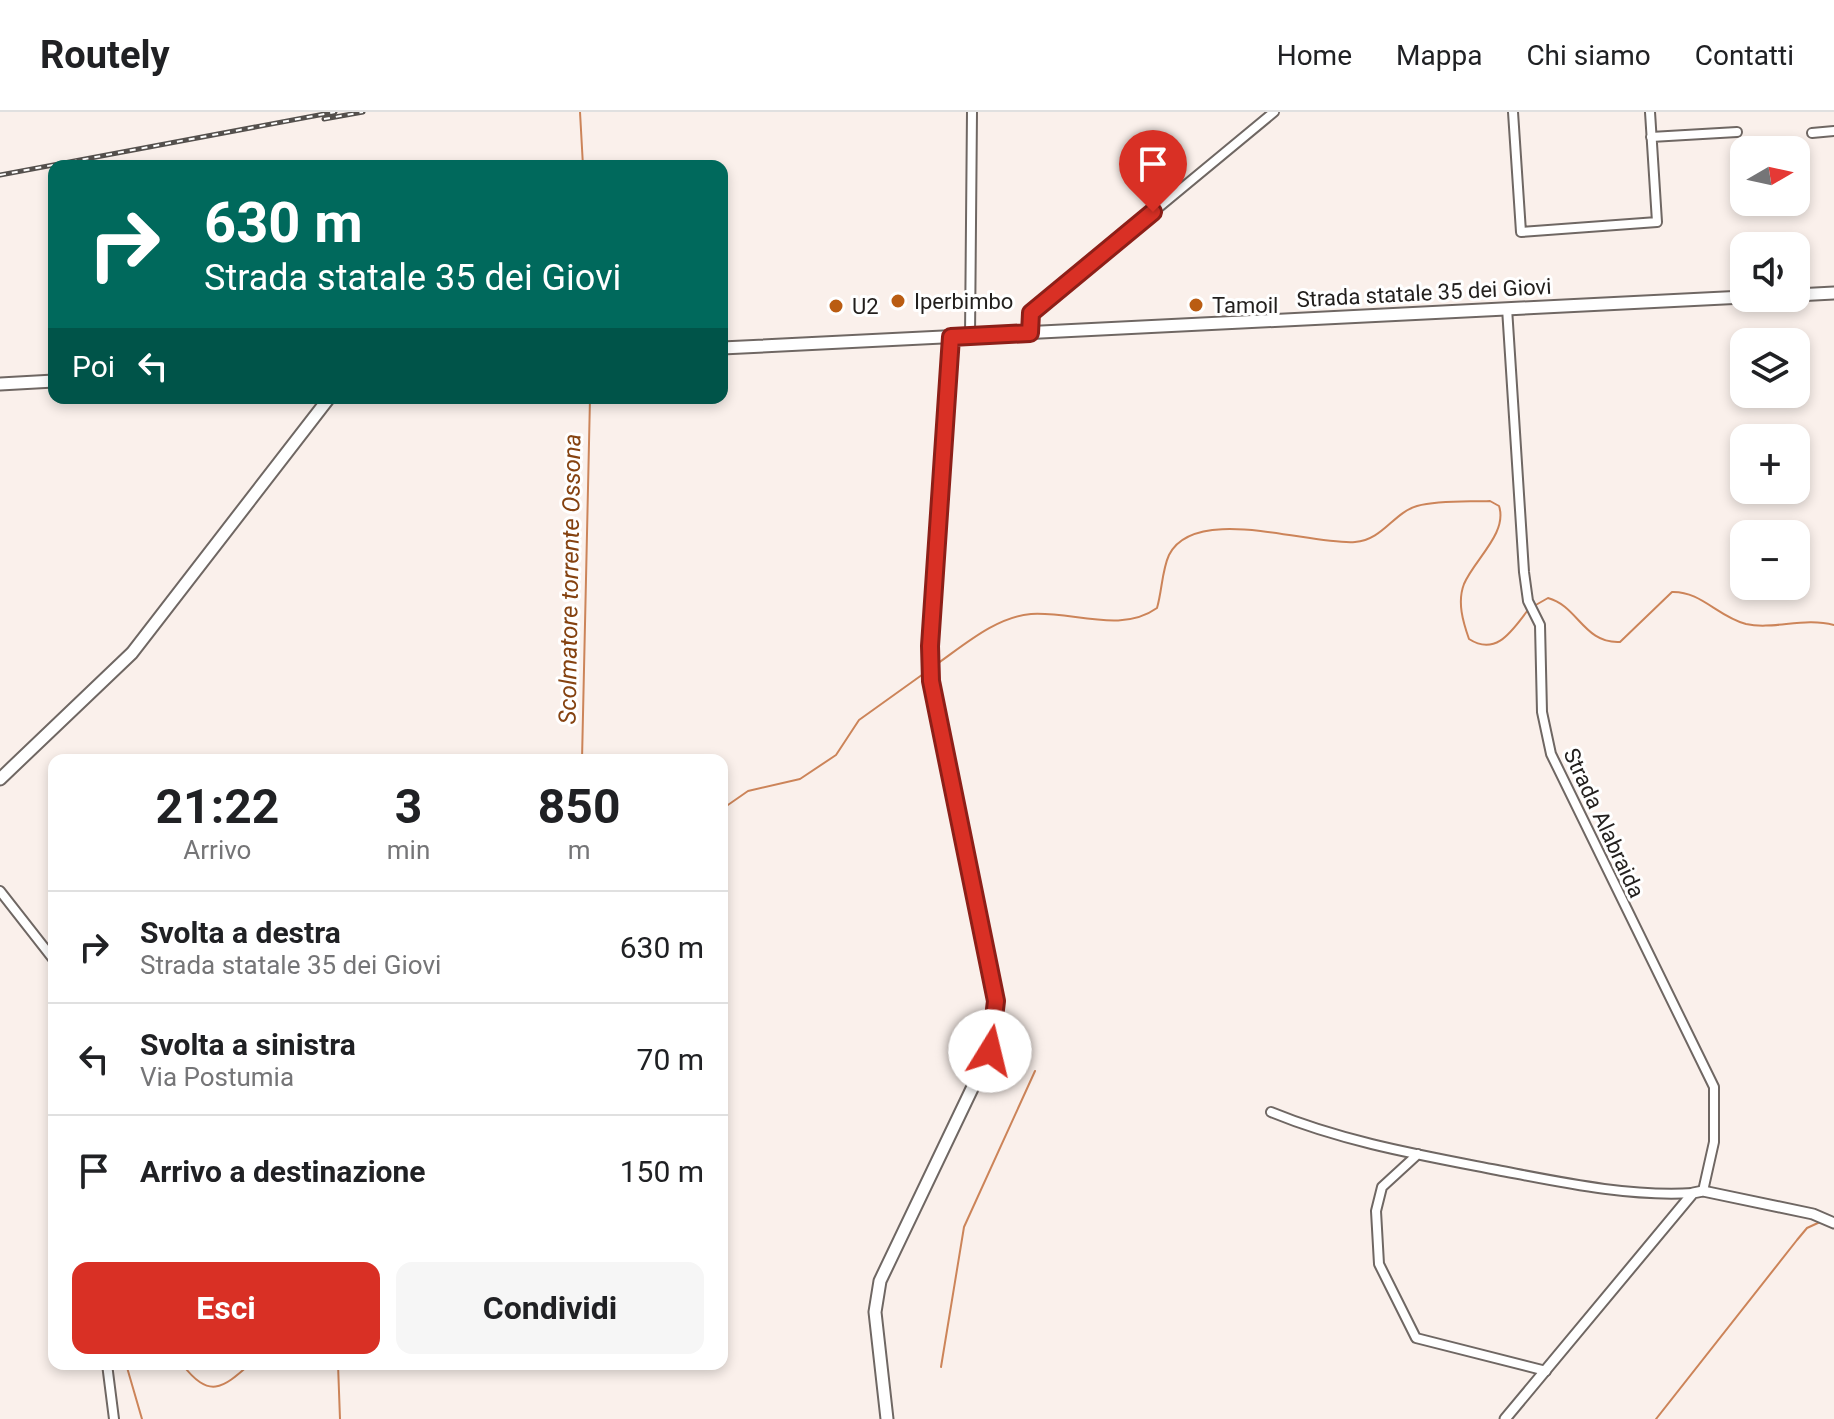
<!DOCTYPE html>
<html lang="it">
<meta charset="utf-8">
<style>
body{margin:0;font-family:Roboto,sans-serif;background:#f6f6f6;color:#202124;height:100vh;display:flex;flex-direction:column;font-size:30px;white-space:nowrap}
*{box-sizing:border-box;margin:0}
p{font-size:26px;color:#757577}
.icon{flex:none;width:44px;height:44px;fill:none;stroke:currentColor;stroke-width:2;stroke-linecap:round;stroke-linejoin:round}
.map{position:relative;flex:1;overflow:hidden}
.side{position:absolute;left:48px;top:642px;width:680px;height:616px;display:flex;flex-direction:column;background:#fff;border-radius:16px;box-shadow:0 4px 12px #0003}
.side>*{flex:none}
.guide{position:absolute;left:48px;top:48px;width:680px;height:244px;border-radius:16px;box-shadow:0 4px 12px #0003;background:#00695c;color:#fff;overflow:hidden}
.needle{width:52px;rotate:81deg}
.buttons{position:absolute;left:1730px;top:24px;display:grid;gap:16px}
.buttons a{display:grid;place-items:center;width:80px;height:80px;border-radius:16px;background:#fff;box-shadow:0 4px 12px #0003;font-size:40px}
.pin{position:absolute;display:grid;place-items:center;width:68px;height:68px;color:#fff;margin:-82px -34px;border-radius:50% 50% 50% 0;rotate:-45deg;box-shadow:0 0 8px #0007}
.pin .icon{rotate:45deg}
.me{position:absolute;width:88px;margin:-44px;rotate:9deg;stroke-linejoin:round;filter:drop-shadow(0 0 6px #0008)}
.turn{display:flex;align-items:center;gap:28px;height:168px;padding:0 24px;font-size:36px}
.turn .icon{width:104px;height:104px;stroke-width:2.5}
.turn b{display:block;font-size:56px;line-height:68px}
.then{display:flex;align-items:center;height:76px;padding:0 24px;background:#0003;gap:16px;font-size:30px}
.eta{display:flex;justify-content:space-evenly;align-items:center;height:136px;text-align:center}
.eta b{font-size:48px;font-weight:700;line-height:56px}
.primary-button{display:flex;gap:16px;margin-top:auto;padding:16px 24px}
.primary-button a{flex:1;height:92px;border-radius:16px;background:#d93025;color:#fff;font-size:32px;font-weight:700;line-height:92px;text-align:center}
.primary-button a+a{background:#f6f6f6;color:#202124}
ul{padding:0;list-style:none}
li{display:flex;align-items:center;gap:24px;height:112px;padding:0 24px;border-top:2px solid #e0e0e0}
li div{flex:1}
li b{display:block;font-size:30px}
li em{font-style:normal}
header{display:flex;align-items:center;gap:48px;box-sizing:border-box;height:112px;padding:0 40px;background:#fff;border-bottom:2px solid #e0e0e0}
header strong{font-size:38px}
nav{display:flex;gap:44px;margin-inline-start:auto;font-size:28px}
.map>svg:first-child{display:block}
</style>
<header>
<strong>Routely</strong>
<nav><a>Home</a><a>Mappa</a><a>Chi siamo</a><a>Contatti</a></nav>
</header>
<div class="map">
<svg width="1834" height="1307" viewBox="0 0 1834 1307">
<rect width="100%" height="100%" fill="#faf0eb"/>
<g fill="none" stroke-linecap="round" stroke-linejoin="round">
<path stroke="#cc8459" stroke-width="2" d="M580 0 583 54
M1534 494 1548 486C1578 494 1584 532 1620 530L1672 480C1701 479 1718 505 1746 512 1773 518 1804 505 1834 513
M934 554C963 534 995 505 1031 502 1072 499 1121 522 1157 496 1162 479 1162 458 1169 443 1195 391 1312 434 1355 430 1383 428 1393 401 1417 394 1440 388 1467 390 1490 389L1499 394C1508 421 1474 448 1464 472 1457 490 1463 510 1469 527 1497 545 1513 517 1528 498
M582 648 590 286
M722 705 725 695 748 679 800 667 836 643 859 608 926 560
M126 1252 142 1307
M182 1252C209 1287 222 1277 250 1252
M338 1252 340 1307
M941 1255 964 1115 1035 959
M1656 1307 1797 1128 1807 1116 1820 1110"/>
<g stroke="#6f6763" stroke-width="12">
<path id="minor" d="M1513 0 1521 120 1657 110 1650 0
M1812 21 1834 19
M1651 25 1737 20
M1507 196 1524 460 1528 489 1540 513 1542 600 1551 642 1714 975V1030L1703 1079
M1030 221 1031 201 1274 0
M970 224 972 0
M0 779 54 848
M1271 1000C1344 1030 1420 1043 1497 1058 1560 1070 1628 1085 1693 1081
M1418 1042 1382 1075 1376 1099 1379 1152 1416 1226 1546 1259
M107 1252 114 1307"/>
</g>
<g stroke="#6f6763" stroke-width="13">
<path id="tertiary" d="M1505 1307 1693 1081 1703 1079 1813 1102 1834 1111"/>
</g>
<g stroke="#6f6763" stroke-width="15">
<path id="secondary" d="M1796 183 1834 181
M722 236 1744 185
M0 272 54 269
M0 667 132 541 329 286
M887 1307 875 1200 880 1169 990 939 996 889 931 569 930 534 951 225"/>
</g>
<use href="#minor" stroke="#fff" stroke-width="8"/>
<use href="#tertiary" stroke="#fff" stroke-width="9"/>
<use href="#secondary" stroke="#fff" stroke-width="11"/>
<g stroke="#54504d" stroke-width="5">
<path id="rail" d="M324 7 363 0
M0 63 335 0"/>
</g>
<use href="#rail" stroke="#fff" stroke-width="2" stroke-dasharray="6" stroke-linecap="butt"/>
</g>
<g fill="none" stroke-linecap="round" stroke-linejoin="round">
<g stroke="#8d1f18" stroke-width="20">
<path id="route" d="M990 939 996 889 931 569 930 534 951 225 1030 221 1031 201 1153 100"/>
</g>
<use href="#route" stroke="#d93025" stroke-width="14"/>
</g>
<g fill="#ba5c12" stroke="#fff" stroke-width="3">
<circle cx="898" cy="189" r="8"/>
<circle cx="1196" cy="193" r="8"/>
<circle cx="836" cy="194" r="8"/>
</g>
<g text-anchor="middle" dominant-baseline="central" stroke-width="6" stroke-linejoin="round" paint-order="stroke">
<g font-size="22" fill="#221f1d" stroke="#fff">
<text transform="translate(1424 181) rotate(-3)">Strada statale 35 dei Giovi</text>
<text transform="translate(1604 711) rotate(65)">Strada Alabraida</text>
</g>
<g font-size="22" fill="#221f1d" stroke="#fff" text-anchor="start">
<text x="914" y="189">Iperbimbo</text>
<text x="1212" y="193">Tamoil</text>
<text x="852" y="194">U2</text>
</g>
<g font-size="24" font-style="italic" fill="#854210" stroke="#fff">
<text transform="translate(570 467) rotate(-89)">Scolmatore torrente Ossona</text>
</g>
</g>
</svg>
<div class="buttons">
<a><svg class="needle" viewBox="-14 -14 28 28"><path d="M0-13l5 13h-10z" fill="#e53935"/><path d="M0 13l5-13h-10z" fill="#757577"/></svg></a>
<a><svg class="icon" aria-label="sound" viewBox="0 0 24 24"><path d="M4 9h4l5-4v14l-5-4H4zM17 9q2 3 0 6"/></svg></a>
<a><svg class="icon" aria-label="layers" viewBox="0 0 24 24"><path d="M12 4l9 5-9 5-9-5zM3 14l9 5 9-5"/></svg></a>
<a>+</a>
<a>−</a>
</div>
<div class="pin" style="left:1153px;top:100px;background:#d93025"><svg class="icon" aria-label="arrive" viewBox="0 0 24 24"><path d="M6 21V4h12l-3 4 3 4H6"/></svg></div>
<svg class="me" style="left:990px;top:939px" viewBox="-20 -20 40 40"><circle r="19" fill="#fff"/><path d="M0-13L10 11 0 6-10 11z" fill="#d93025"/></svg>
<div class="guide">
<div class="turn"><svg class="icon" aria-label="right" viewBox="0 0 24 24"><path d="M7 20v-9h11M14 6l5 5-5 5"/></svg><div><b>630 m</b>Strada statale 35 dei Giovi</div></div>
<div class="then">Poi<svg class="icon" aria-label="left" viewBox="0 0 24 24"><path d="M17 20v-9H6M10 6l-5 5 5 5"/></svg></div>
</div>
<section class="side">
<div class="eta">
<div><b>21:22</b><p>Arrivo</p></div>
<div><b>3</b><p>min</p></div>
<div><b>850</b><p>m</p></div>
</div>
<ul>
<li><svg class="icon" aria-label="right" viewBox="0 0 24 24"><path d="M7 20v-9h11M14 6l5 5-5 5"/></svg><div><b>Svolta a destra</b><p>Strada statale 35 dei Giovi</p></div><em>630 m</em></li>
<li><svg class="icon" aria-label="left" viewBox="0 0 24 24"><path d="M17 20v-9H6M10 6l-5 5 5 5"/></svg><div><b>Svolta a sinistra</b><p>Via Postumia</p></div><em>70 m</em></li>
<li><svg class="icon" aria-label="arrive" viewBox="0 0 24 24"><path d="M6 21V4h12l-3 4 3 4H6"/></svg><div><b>Arrivo a destinazione</b></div><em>150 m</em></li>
</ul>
<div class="primary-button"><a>Esci</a><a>Condividi</a></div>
</section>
</div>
